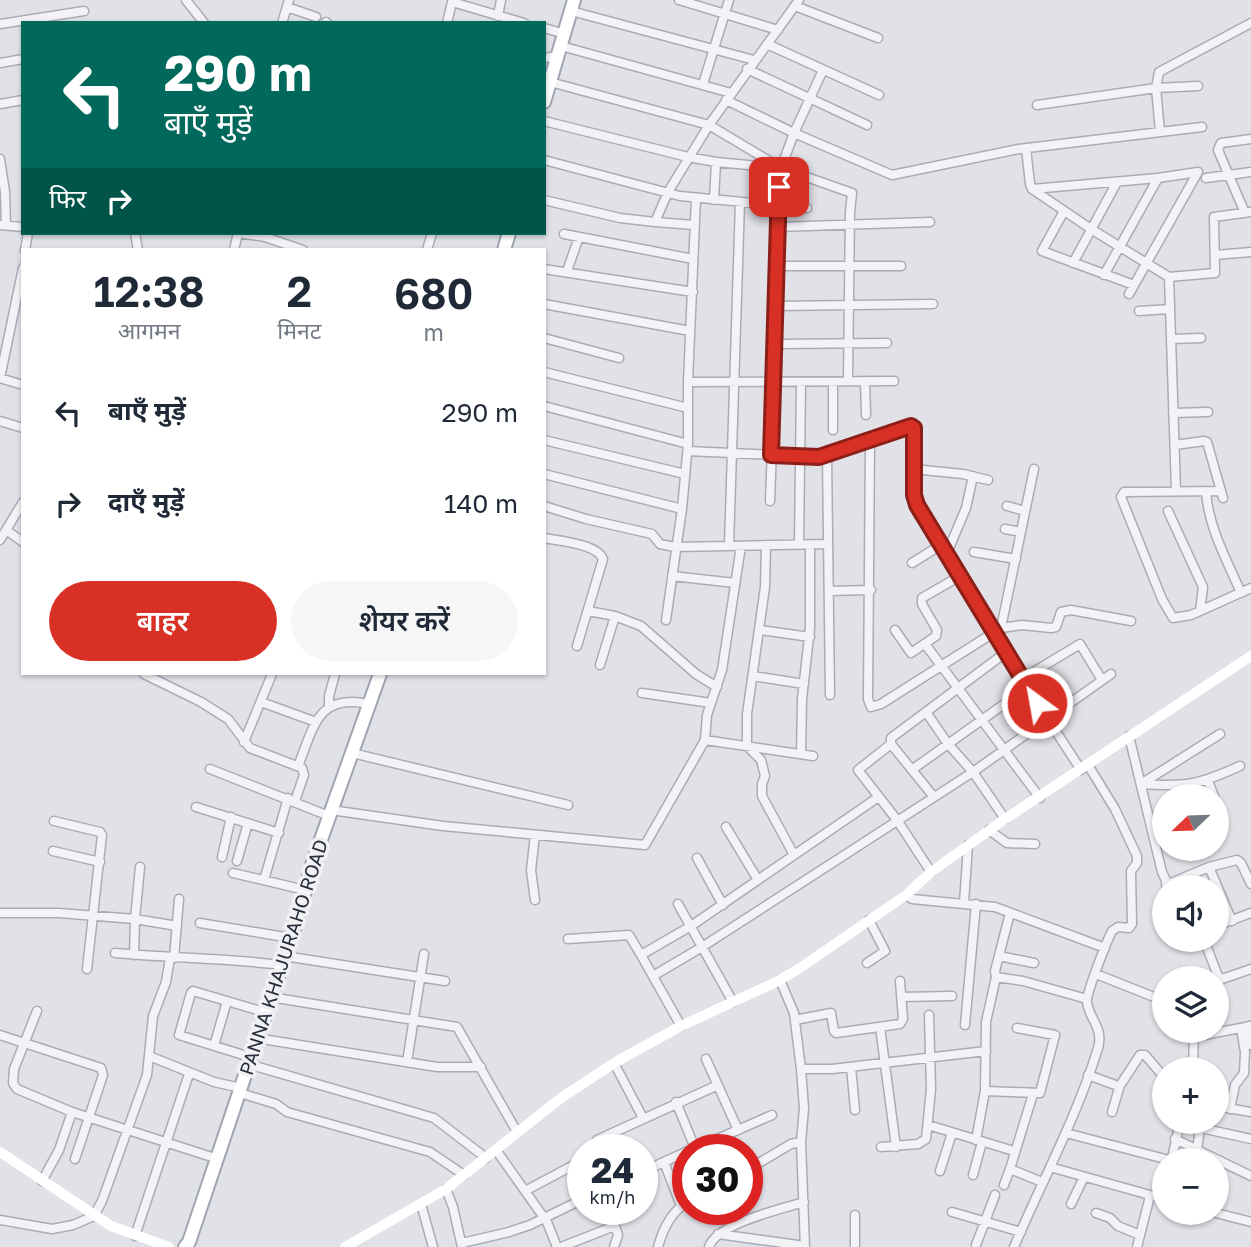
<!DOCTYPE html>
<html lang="hi">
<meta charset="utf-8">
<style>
body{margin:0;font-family:"Golos Text","Noto Sans Devanagari",sans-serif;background:#f6f6f7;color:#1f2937;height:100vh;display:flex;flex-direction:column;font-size:26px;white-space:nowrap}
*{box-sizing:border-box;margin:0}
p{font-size:23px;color:#747a83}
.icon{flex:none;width:38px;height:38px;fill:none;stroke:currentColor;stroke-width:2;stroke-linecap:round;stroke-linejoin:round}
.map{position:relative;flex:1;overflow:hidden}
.side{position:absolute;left:21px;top:248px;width:525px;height:427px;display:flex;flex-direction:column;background:#fff;border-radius:0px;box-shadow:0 2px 5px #0004}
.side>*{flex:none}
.top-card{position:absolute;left:21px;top:21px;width:525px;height:214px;border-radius:0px;box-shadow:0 2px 5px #0004;background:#00695c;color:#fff;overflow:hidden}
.needle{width:46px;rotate:247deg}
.controls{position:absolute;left:1152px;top:784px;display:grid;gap:14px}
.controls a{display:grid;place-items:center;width:77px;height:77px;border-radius:50%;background:#fff;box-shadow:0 2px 5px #0004;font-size:35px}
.speed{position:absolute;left:567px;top:1134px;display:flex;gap:14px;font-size:35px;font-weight:700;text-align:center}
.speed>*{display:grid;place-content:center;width:91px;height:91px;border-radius:50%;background:#fff;box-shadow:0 2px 5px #0004;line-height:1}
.speed small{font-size:18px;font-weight:400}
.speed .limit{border:10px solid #d22;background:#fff;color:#111}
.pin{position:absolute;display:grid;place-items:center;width:60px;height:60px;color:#fff;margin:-30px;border-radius:14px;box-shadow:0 4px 10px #0006}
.me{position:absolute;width:77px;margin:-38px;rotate:328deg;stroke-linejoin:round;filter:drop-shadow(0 0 5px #0008)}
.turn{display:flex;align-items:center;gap:24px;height:147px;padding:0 28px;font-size:32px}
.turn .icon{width:91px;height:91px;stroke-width:2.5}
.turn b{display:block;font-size:49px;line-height:60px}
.then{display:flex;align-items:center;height:66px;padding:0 28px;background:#0003;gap:14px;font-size:26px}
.eta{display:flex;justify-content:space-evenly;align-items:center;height:119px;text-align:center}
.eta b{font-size:42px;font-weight:600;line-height:49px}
.button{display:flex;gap:14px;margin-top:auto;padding:14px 28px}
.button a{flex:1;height:80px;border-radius:42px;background:#d93025;color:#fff;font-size:28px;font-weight:600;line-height:80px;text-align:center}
.button a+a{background:#f6f6f7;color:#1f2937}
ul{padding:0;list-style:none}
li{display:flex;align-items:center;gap:21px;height:91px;padding:0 28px}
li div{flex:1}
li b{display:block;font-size:26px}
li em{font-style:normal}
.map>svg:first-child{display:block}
</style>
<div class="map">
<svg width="1251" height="1247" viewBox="0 0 1251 1247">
<rect width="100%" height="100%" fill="#e1e2e8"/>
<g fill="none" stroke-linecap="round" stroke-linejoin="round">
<g stroke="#aaacb5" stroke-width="11">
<path id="street" d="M186 0 204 23
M679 0 778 30
M795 6 878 38
M287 7 316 17
M571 11 754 60
M498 16 501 0
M326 22 327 23
M282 23 289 0
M447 23 452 2 524 23
M0 24 84 11
M544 28 565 34
M767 44 879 95
M561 46 731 93
M544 58 559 56
M0 63 23 59
M747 69 867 125
M550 82 709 125 781 168 852 193 850 212 848 381
M703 84 729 0
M726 100 794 133 892 175 1019 149 1202 127
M0 104 23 100
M1037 105 1156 88 1198 86
M544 121 688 157 716 162 781 168 794 133 823 70
M1160 132 1156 88 1159 72 1251 23
M1026 148 1030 184 1032 189 1091 229 1169 277 1176 491
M0 159 5 192 6 225
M544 160 680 196 807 208
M1206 178 1251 172
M1032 189 1158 178 1198 172 1129 294
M544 200 620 218 655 222 668 192 709 125 799 0
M714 200 716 162
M1064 211 1042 251 1134 285
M1245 213 1218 150 1221 143 1251 139
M655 222 694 225
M0 225 23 227
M777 227 930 222
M135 233 138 250
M239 233 265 237 303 250
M564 234 693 259
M25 250 28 233
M234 250 238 233
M427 250 432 233
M1215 255 1251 252
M1073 263 1117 182
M777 266H901
M23 268 0 378 23 385
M544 269 693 292
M567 271 579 237
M1104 275 1158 178
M1169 277 1215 273 1214 217 1251 212
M544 304 690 331
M776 306 933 304
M1139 311 1170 309
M544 338 619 358
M1171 339 1201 338
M776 344 887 343
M544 372 688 408
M865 381 866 415
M688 382 894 381
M833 382V430
M544 406 688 444
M1173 413 1208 412
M0 421 23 428
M544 440 685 474
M870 440 868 699 871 707 881 704 1001 628 1034 469
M1175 445 1204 441 1207 442 1223 498
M688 451 819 457 911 426 914 428V495L917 505 1005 653 1081 770
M827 456 830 695
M913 469 963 474 988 480
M544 474 682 509
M1206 491C1208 527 1227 560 1241 593
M1221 491 1124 492 1121 497 1162 599 1173 618 1191 615 1251 588
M770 501 776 344 777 206 781 168
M544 506 586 519 652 534 660 544 675 547 828 544
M1007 506 1025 511
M1168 511 1203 587 1200 611
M1005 529 1021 532
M6 530 23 542
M544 538C560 541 597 544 603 559L577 646
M0 540 23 502
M729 545 740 202
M766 545 765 587 747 714V746L761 760 765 776 762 784V796L794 855
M799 545 801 383
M974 552 1016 559
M947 553 966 508 973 476
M912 563 941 545
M672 576 735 583
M829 591 871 590
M588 611 615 616 641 626 696 674 717 687
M666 620 682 509 688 444V382L696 198
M1001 628 1022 625 1051 628 1056 627 1061 612 1071 610 1131 621
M760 630 810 637
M895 630 911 653 936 636 937 630 922 604V598L960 576
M925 644 1040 798
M600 665 615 616
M144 674 201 702 228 719 250 748 302 768 304 775 295 801
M753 676 804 684
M1022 679 1080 644 1102 680
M642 693 711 703
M261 702 316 722
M329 706V696L335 674
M926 712 948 744 973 772 1005 819
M1220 734 1141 784C1187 787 1198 785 1240 766
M1129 736 1162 872 1169 887
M705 740 707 715 722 670 741 546
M244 742 272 674
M891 744 858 770 897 820 931 872
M352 753 568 805
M801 754 802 699 810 628V545
M298 766C314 727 317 693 369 704
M210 769 329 816
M913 769 1028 687
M1208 781 1214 796
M934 797 891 744V738L1005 653
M1216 802 1220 811
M196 807 279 833
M331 810 443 826 645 845 705 740 813 756
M54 821 100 832 102 835 87 969
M726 827 758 880
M989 830 1007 843 1035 844
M1153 831 1164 827
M53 851 100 862
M222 857 231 817
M697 858 723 905
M237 861 248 823
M140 867 135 919 177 926
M1209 867 1232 921
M233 873 305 890
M264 880 288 798
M1166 885 1209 867 1237 860 1241 863 1251 884
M906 895 912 899 995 907 1105 948
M535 900 531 870 535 835
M964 903 968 845
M678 904 733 1002
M0 913H59L135 919 134 955
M200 923 291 938
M1216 926 1251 913
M568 939 629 935 641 955
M1186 940H1187
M1204 940 1218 976 1222 979 1251 969
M115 953C171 958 226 958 281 965
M284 956 445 981
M999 956 1034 963
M174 958 179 899
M867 963 885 951 869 920
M1096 974 1164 1001
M653 976 702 947 973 772 1111 674
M996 977 995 971 1010 913
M780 980 794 1013 801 1069 804 1108 801 1142 805 1247
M270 997 457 1027 517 1132
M901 997 952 996
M37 1011 14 1069 13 1083 17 1089 72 1112 218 1159
M795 1020 831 1013 834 1031 836 1033 900 1024 903 1019 900 981
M965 1025 976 904
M681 1026 641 955 691 926 877 798
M1249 1026 1251 1045
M880 1027 896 1147
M0 1035 101 1068 103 1075 75 1159
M1194 1037 1251 1026
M256 1038 437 1067H481
M214 1046 227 1001
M149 1056 214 1082 241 1088
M250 1057 179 1035 191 993 193 991 264 1012
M706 1059 738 1130
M407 1062 424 954
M614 1063 643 1118
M248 1064 434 1118 486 1158
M851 1067 855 1110
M801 1069H832L986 1051
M1193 1069 1194 1031
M1088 1075 1118 1086 1121 1084 1140 1055H1145L1164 1077
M985 1091 1040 1093 1055 1035 1017 1028
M240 1093 276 1104 287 1112 430 1152 464 1175
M1033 1094 1010 1169 1042 1182
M676 1102 695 1148
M1216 1106 1251 1112
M1230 1109 1235 1085 1244 1073 1245 1052 1241 1028
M1112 1112 1120 1085
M928 1125 1014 1151
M1201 1128 1251 1139
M1066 1133 1169 1160 1172 1158 1180 1122
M1175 1139 1251 1176
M597 1140 718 1085
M976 1140 985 1091 986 1022 996 977 1023 981 1087 999
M881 1147 918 1144 926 1139 931 1089 929 1015
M1197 1149 1201 1122
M496 1150 547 1222 557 1247
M692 1150 772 1115
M664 1162 681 1206
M1050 1167 1164 1199
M747 1170 791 1144 801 1142
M940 1171 952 1133
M642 1172 688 1151
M973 1175 982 1142
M42 1181 59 1150 72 1112
M1004 1185 1010 1169
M446 1189 453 1207 462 1247
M525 1191 583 1160
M421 1204 433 1247
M1071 1204 1084 1177
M952 1212 1021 1232
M1096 1213 1110 1218 1118 1226 1140 1235
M1216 1213 1251 1222
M0 1220 52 1229 73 1225 94 1216 102 1201 147 1075 153 1016 166 982 170 958
M614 1223 618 1235 614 1247
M718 1234 805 1246
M135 1236 189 1074
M462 1243 509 1232 530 1225 583 1199
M976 1245 995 1195
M561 1247 612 1227 614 1223 609 1209
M658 1247C663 1229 671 1211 688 1202
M709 1247C716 1224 781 1209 804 1202
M855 1247V1215
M1014 1247C1042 1181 1077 1117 1098 1048 1104 1028 1089 1019 1087 1002 1086 993 1107 941 1112 931L1118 927 1129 928 1132 924 1131 871 1137 863V856L1115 809 1088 765
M1137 1247 1150 1196"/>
</g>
<g stroke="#a1a4b2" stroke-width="16">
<path id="primary" d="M544 102 574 0
M504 250 509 233
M185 1247 189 1242 296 923 313 862 380 674"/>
</g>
<use href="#street" stroke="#f3f3f7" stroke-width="8"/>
<path stroke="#fff" stroke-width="10" d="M0 1152 111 1226 169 1247
M345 1247 446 1189 561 1098 614 1063 681 1026 776 982 800 968 906 895 931 872 1005 819 1251 656"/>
<use href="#primary" stroke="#fff" stroke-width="12"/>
</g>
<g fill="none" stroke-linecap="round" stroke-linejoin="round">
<g stroke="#8d1f18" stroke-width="18">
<path id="route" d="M779 187 771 455 819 457 911 426 914 428V495L917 505 1037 703"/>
</g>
<use href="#route" stroke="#d93025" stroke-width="12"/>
</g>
<g text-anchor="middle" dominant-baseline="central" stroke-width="7" stroke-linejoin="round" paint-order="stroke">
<g font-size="19" fill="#2b2d3d" stroke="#f0f1f5">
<text transform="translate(283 957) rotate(-72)">PANNA KHAJURAHO ROAD</text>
</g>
</g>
</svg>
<div class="controls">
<a><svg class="needle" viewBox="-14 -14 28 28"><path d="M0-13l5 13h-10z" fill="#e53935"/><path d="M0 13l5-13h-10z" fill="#747a83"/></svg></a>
<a><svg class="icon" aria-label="sound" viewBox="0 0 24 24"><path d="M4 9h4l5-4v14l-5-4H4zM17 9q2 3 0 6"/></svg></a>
<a><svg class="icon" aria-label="layers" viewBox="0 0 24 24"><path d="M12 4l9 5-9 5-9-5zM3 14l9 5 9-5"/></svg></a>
<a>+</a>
<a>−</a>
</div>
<div class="speed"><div>24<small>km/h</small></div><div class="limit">30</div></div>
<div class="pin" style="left:779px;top:187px;background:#d93025"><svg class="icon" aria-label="arrive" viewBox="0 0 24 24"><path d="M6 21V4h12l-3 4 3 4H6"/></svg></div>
<svg class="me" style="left:1037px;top:703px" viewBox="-20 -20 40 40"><circle r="17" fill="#d93025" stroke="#fff" stroke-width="3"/><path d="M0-11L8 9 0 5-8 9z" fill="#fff"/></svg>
<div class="top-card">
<div class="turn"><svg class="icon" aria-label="left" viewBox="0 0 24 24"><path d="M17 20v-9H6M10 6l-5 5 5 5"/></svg><div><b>290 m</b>बाएँ मुड़ें</div></div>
<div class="then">फिर<svg class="icon" aria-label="right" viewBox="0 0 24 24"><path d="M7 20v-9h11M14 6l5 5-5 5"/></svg></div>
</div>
<section class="side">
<div class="eta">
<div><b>12:38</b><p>आगमन</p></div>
<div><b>2</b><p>मिनट</p></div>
<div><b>680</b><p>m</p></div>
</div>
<ul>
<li><svg class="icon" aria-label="left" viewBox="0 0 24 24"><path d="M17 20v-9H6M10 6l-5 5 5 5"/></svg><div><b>बाएँ मुड़ें</b></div><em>290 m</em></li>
<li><svg class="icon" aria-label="right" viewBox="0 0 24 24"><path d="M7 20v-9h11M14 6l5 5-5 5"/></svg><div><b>दाएँ मुड़ें</b></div><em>140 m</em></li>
</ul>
<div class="button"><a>बाहर</a><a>शेयर करें</a></div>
</section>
</div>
